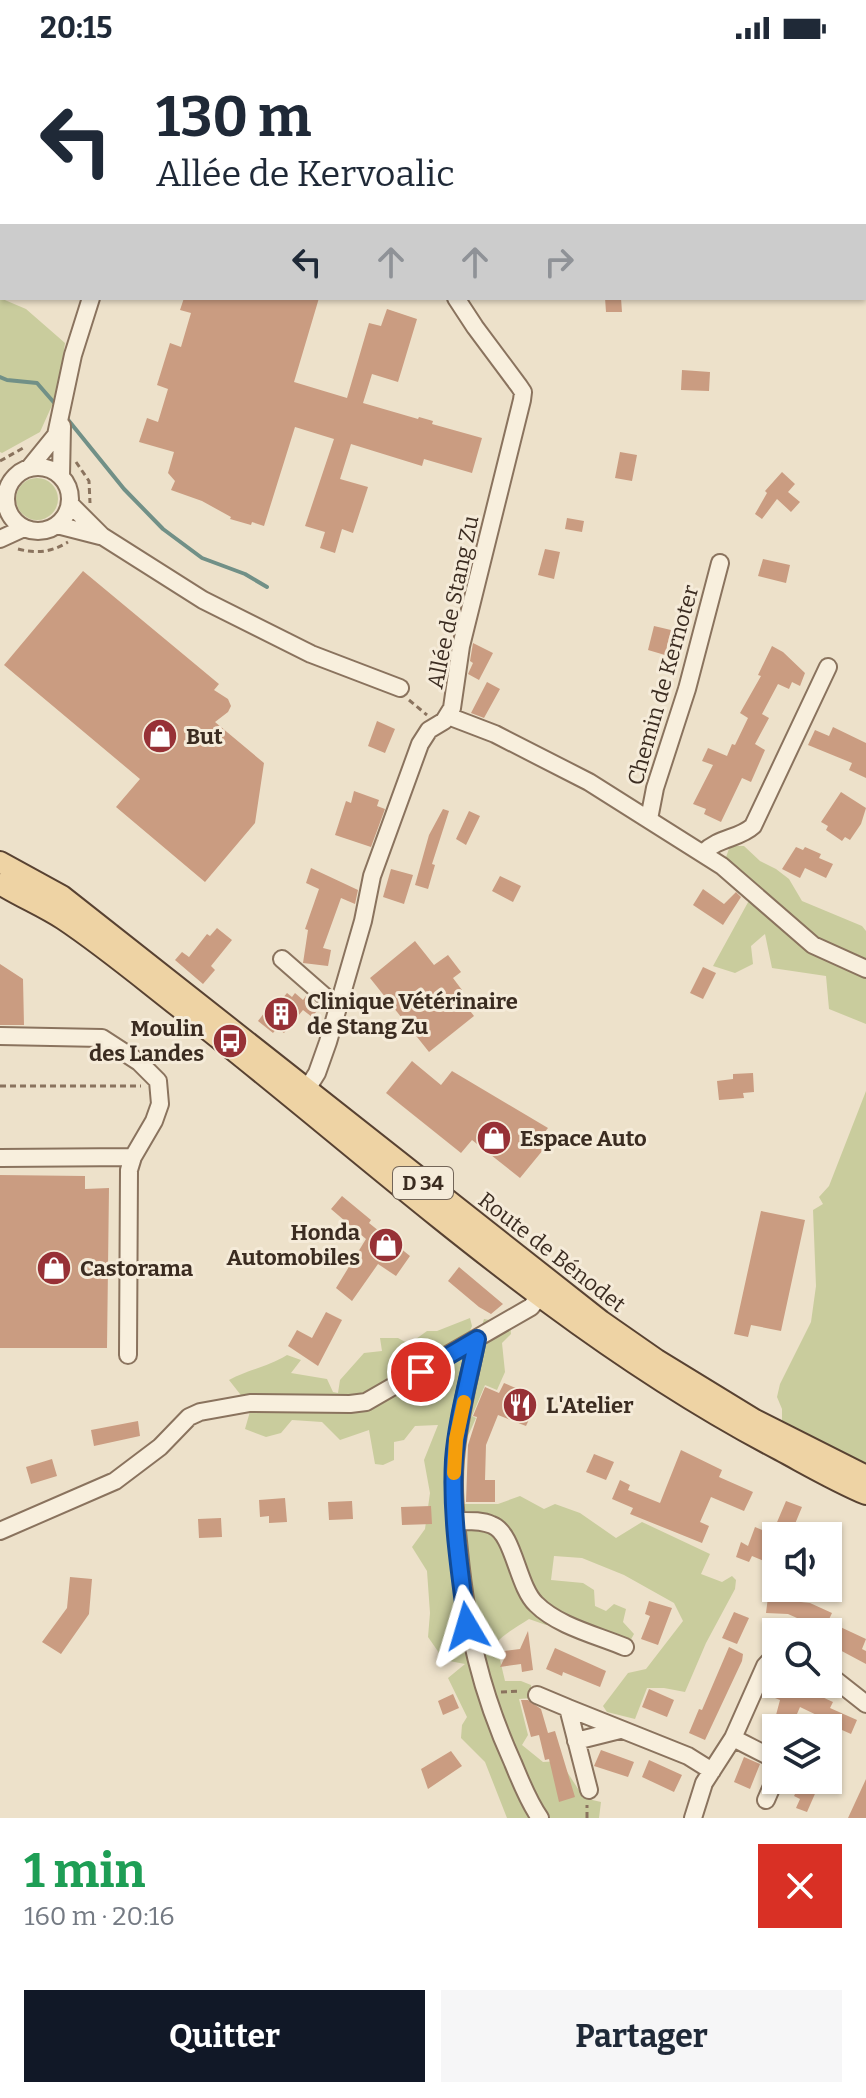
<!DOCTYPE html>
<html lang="fr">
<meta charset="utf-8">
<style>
body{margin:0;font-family:Bitter,serif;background:#f6f6f7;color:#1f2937;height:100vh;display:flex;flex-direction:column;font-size:30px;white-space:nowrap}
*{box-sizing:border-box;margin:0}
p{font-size:26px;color:#747a83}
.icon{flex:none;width:44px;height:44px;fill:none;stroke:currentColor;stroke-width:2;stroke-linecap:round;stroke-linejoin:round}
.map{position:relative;height:1762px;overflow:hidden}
.drawer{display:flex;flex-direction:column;background:#fff;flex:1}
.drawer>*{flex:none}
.hud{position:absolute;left:0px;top:0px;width:866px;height:244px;box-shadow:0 2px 6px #0004;background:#fff;color:#1f2937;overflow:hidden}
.buttons{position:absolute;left:762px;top:1466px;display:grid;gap:16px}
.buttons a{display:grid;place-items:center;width:80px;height:80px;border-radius:0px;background:#fff;box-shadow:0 2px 6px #0004;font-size:40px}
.pin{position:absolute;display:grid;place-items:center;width:68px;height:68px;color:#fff;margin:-34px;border:4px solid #fff;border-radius:50%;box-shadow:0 2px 8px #0007}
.me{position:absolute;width:88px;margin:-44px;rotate:353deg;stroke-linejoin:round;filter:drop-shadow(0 0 6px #0008)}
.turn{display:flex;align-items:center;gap:28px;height:168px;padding:0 24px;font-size:36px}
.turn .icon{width:104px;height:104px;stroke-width:2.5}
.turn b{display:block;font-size:56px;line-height:68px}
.lanes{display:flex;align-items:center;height:76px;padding:0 24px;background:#0003;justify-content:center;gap:40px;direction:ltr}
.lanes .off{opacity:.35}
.round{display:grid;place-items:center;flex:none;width:84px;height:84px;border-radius:0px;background:#f6f6f7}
.overview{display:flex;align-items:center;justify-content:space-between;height:136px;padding:0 24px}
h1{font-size:48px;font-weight:700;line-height:60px;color:#1e9e55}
.cta{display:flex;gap:16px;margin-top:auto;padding:16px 24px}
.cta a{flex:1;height:92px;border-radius:0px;background:#111827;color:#fff;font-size:32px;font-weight:700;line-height:92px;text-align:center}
.cta a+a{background:#f6f6f7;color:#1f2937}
.status{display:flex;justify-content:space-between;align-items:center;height:56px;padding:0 40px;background:#fff;direction:ltr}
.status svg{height:22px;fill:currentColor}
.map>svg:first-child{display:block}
</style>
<div class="status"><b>20:15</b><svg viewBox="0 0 49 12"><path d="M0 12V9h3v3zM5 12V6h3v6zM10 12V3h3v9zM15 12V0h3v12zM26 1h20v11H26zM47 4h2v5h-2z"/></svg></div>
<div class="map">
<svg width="866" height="1762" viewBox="0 0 866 1762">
<rect width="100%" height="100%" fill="#ede1ca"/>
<path fill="#c9cc9d" d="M0 242 26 253 65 287 58 336 40 376 2 397 0 396Z
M16 443a21 21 0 1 1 42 0a21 21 0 1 1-42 0Z
M730 790H744L760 805 776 813 789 823 802 845 862 870 866 875V968L829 953 826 920 772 912 765 878 751 890 753 908 735 917 713 910 752 839 725 804Z
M866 1035V1411L782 1370V1353L777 1341 780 1328 811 1266 816 1230 813 1154 823 1148 819 1141 829 1130Z
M470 1262 472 1270 464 1289 480 1276 484 1263 510 1268 511 1278 502 1287 505 1316 497 1334 485 1329 472 1360 476 1362 463 1391 464 1448H498L520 1440 544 1453 555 1448 580 1457 616 1482 642 1466 710 1498 701 1518 722 1526 732 1520 736 1524 735 1533 706 1587 685 1636 664 1632H647L635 1663 607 1656 603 1650 628 1617 646 1613 683 1565 674 1547 624 1519 582 1502 554 1500 551 1524 583 1527 594 1534 595 1550 606 1555 614 1548 626 1553 623 1566 634 1578 629 1587 573 1566 546 1569 529 1563C517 1571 505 1577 496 1587L505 1625H521L531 1629 532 1642 519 1643 528 1679 522 1689 543 1706 560 1705 584 1742 601 1746 599 1762H507L485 1706 461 1682 462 1669 467 1661 448 1622 465 1608 444 1604 428 1581 430 1557 427 1515 412 1491 425 1473 430 1437 424 1404 438 1369 415 1370 404 1384 394 1386V1404L383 1409 375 1408 369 1374 340 1384 322 1366 292 1364 281 1377 266 1381 245 1373 251 1352 229 1324C249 1313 268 1311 287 1299L301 1304 291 1317 327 1323 333 1336 338 1337 340 1324 364 1297 382 1295 380 1282H398L409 1288 427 1275H437Z"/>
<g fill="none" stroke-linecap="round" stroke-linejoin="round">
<path stroke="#719087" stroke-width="4" d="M0 321 7 324 37 327 57 350
M65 360 124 433 163 473 202 502 245 518 267 531"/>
</g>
<path fill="#ca9c81" d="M184 242H319L294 326 347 342 369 267 381 270 387 253 417 263 398 326 372 318 363 347 418 363 419 361 433 365 432 368 482 382 472 417 424 403 422 410 351 388 340 423 368 431 353 477 342 473 335 497 320 492 325 476 305 470 334 383 295 371 264 470 252 466 251 469 230 463 231 461 202 445 171 434 175 425 168 417 174 396 139 386 147 362 158 366 168 333 157 329 170 287 181 291 191 257 180 254Z
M605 242H621L622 256H606Z
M682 314 710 316 709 335 681 334Z
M620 396 637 399 632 425 615 422Z
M782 416 795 428 788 436 800 446 791 456 777 443 762 463 755 458 767 437 765 435Z
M567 462 584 465 582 476 565 473Z
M545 493 560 496 554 523 538 519Z
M763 503 790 509 786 527 758 520Z
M83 515 219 628 214 634 228 643 231 650 228 656 215 666 264 707 255 767 205 826 116 751 140 723 4 609Z
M654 570 671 574 665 599 648 594Z
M473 587 493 597 479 624 468 618 473 607 470 605Z
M772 590 783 596 805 617 800 630 792 626 789 633 778 628 762 658 769 662 755 688 765 694 751 726 742 722 721 766 704 758 706 753 693 748 713 709 702 705 708 692 727 700 732 688 735 689 748 662 740 657 761 620 758 619Z
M487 626 500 633 484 662 471 657Z
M377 665 395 673 385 697 368 690Z
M833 671 866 687V722L849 714 852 707 808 689 815 674 829 680Z
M354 735 379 744 377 750 385 753 371 791 335 779 346 745 351 747Z
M841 736 866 752 861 768 850 784 845 781 842 785 826 774 828 770 821 766Z
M443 753 449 755 432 808 435 809 428 833 415 829 429 779Z
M469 755 480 760 466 789 456 783Z
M796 791 803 794 805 791 821 798 819 802 833 808 826 822 805 812 800 822 782 813Z
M311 812 358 834 355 848 341 842 323 892 331 894 328 910 303 907 308 874 305 873 319 833 306 827Z
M391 813 413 819 404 848 383 841Z
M500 820 521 830 513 846 492 835Z
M703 833 724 848 736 836 741 841 723 869 693 849Z
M217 872 232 884 211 910 215 914 203 928 175 904 182 896 189 901 207 878 210 880Z
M415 885 434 909 448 899 461 916 453 922 462 934 457 938 474 960 429 996 370 922Z
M0 908 23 923 24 969H0Z
M703 911 716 917 703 943 690 937Z
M287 937 292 941 295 937 303 944 306 940 320 951 312 961 303 954 284 977 277 972 273 977 258 965 268 952 272 955Z
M412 1005 441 1029 452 1015 548 1072 535 1088 543 1094 520 1122 472 1084 461 1097 386 1037Z
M753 1017 754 1036 743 1037 744 1042 719 1044 717 1025 733 1023V1018Z
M0 1119 85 1120V1133L109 1132 107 1292H0Z
M342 1140 371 1164 369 1167 410 1200 396 1220 378 1208 352 1245 336 1232 366 1183 331 1153Z
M761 1155 805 1164 781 1275 751 1269 748 1281 734 1278Z
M459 1211 503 1248 491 1258 479 1251 448 1225Z
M326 1256 342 1264 318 1310 288 1290 297 1274 312 1282Z
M504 1327 525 1336 523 1339 537 1346 526 1370 498 1359 486 1389 485 1424H495V1446H466L468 1389 477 1361 473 1360 485 1331 499 1337Z
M138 1365 140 1380 94 1390 91 1374Z
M681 1394 722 1414 719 1421 753 1436 744 1455 711 1441 700 1466 709 1470 702 1487 630 1458 633 1452 612 1443 620 1424 630 1429 628 1434 660 1447Z
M594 1398 614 1406 606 1424 586 1416Z
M52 1403 57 1420 31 1428 26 1411Z
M285 1442 287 1466 269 1467V1460L260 1461 259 1444Z
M352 1445 353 1463 329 1464 328 1446Z
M786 1445 802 1451 790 1480H776V1510L752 1500 749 1506 736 1501 741 1486 748 1490 755 1471 772 1478Z
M431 1450 432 1468 402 1469 401 1451Z
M221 1462 222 1481 199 1482 198 1463Z
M70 1521 92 1523 89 1558 61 1598 42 1586 67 1552Z
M785 1538 792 1545 810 1547 832 1557 824 1574 788 1558 766 1557 768 1541 782 1542Z
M649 1545 672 1552 658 1589 641 1583 650 1560 645 1558Z
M734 1556 749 1562 737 1588 722 1582Z
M836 1569 866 1583 862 1593 866 1595V1608L836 1592 839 1587 829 1583Z
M528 1575 533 1614 522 1616 521 1608 500 1611 505 1601 504 1595 520 1593Z
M729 1591 743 1598 742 1605 705 1684 689 1677 699 1653 702 1654Z
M555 1592 606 1615 600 1631 563 1616 562 1620 546 1613Z
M781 1628H794L833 1646 830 1652 857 1664 851 1678 842 1674 828 1706V1668L824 1666 825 1663 800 1651 791 1672H778L776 1659 780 1644 775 1642Z
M649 1633 674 1644 667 1661 642 1651Z
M453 1638 459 1652 443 1659 438 1645Z
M521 1644H528L541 1653 548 1677 555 1675 575 1741 559 1746 549 1703 545 1704 539 1679 531 1681Z
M601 1694 634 1706 628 1721 594 1710Z
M451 1695 462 1710 428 1733 421 1713Z
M744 1701 760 1708 750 1733 734 1726Z
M649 1704 682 1719 674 1736 642 1721Z
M866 1723V1762H848Z
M802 1724H821L807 1756 796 1752 800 1743 794 1740Z"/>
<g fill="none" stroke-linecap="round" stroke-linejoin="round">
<g stroke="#8a735e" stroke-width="20">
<path id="minor" d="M143 0 149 2
M177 2 178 0
M0 59 2 60
M6 443a32 32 0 1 1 64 0a32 32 0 1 1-64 0Z
M30 411 56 379 73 299 91 242
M61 420 62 370
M70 448 102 480 203 544 311 598 400 632
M57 469 100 480
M0 483 24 472
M448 660 495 678 589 726 722 810 813 889 866 913
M649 763 655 732 687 633 720 507
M703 797C719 781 739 783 753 770L828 611
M282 903 338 952
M0 980 102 982 139 1006 158 1025 160 1048 154 1065 133 1101 0 1102
M307 1033 317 1017 328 986 363 865 372 820 420 688 429 674 444 665 452 652 461 590 522 344 523 336 519 330 475 271 456 242
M477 1283C469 1323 458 1363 455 1403 452 1434 456 1465 459 1495 467 1574 480 1634 513 1707 521 1726 528 1745 540 1762
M128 1299 129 1114 133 1101
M456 1465C468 1465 481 1464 492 1469 514 1477 517 1530 536 1548 558 1570 596 1579 625 1591
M0 1475 115 1425 160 1391 189 1361 200 1356 250 1347 350 1348 366 1346 531 1251 539 1241 551 1239
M828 1618 866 1648
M537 1639 568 1652
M733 1682 776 1704
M576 1685 620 1674
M589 1734 568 1652 688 1700 712 1715
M766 1744 776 1721
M693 1762 704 1727 733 1682 765 1610 776 1598"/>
</g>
<g stroke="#584232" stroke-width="24">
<path id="major" d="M0 806 62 840 601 1265 657 1304 755 1364 866 1420
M0 828C21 841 43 850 63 863 108 893 150 929 193 962 384 1112 563 1281 780 1394 808 1409 837 1426 866 1438"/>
</g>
<path stroke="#8a735e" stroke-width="3" stroke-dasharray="6 4" stroke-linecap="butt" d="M680 2 682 0
M0 36H2
M0 405 25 391
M76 406 89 425 90 447
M18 493C37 498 52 496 68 486
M409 644 427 659
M0 1030H141
M501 1636 521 1635
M587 1762V1749"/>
<use href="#minor" stroke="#f8efdd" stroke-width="16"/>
<use href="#major" stroke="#eed3a4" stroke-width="20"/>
</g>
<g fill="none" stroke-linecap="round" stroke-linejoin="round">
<g stroke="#114b97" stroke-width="20">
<path id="route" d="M421 1316 477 1283C469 1323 457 1364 454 1404 451 1459 460 1516 467 1570"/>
</g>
<use href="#route" stroke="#1a73e8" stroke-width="14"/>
<path stroke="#f59e0b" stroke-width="14" d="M454 1417 456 1383 464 1346"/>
</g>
<defs>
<g id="shop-disc" transform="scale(1.8)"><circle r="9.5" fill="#973136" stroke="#f5ebd9"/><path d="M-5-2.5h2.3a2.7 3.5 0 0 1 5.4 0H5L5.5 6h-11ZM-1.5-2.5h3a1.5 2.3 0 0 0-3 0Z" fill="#fff"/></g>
<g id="building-disc" transform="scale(1.8)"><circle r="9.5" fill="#973136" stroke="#f5ebd9"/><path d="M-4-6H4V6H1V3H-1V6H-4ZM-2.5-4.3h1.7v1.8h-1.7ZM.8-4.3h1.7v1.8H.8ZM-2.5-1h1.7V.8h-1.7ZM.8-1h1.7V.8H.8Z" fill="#fff"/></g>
<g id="bus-disc" transform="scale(1.8)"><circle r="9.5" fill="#973136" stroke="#f5ebd9"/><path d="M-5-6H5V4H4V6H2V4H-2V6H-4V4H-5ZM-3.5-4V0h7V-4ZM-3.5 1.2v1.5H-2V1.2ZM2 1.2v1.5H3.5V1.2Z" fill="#fff"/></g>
<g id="restaurant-disc" transform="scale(1.8)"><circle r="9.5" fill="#973136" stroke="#f5ebd9"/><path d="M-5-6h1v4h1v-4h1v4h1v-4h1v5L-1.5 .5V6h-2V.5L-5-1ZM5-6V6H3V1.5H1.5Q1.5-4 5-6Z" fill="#fff"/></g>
</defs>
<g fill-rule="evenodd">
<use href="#shop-disc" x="160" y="680"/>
<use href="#building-disc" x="281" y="958"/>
<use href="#bus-disc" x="230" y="985"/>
<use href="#shop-disc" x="494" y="1082"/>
<use href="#shop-disc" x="386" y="1189"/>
<use href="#shop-disc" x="54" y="1212"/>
<use href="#restaurant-disc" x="520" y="1349"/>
</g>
<g text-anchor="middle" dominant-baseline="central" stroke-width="6" stroke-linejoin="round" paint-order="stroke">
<rect fill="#f5ebd9" stroke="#736558" stroke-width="2" x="393" y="1111" width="60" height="32" rx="6"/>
<g font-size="20" font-weight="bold" fill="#3b2c21">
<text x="423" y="1127">D 34</text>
</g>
<g font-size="22" fill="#3b2c21" stroke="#f5ebd9">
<text transform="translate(453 546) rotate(-78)">Allée de Stang Zu</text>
<text transform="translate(663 629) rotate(-74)">Chemin de Kernoter</text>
<text transform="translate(552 1196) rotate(38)">Route de Bénodet</text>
</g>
<g font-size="22" font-weight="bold" fill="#3b2c21" stroke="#f5ebd9" text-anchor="start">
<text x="186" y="680">But</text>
<text x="307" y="945">Clinique Vétérinaire<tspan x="307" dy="25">de Stang Zu</tspan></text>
<text x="204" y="972" text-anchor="end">Moulin<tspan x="204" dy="25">des Landes</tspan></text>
<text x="520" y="1082">Espace Auto</text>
<text x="360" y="1176" text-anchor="end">Honda<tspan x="360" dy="25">Automobiles</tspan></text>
<text x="80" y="1212">Castorama</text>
<text x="546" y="1349">L'Atelier</text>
</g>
</g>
</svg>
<div class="buttons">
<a><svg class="icon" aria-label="sound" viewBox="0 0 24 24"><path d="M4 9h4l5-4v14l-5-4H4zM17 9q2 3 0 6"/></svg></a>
<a><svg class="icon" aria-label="search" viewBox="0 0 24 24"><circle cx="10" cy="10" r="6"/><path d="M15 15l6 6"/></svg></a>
<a><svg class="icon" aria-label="layers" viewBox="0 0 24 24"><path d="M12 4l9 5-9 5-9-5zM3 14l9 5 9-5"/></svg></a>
</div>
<div class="pin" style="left:421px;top:1316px;background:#d93025"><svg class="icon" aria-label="arrive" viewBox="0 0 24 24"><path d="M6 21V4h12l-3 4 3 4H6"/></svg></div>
<svg class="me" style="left:467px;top:1570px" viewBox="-20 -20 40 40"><path d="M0-17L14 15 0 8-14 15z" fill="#1a73e8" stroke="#fff" stroke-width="4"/></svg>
<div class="hud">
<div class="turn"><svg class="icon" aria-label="left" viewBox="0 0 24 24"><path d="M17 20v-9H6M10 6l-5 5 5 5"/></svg><div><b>130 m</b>Allée de Kervoalic</div></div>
<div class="lanes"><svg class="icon" aria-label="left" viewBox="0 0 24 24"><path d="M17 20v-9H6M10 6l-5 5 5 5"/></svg><svg class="icon off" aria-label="ahead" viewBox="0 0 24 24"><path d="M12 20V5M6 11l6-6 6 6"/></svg><svg class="icon off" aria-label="ahead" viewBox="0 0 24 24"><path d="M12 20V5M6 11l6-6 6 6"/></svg><svg class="icon off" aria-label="right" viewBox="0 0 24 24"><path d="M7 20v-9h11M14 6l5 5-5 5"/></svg></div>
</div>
</div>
<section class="drawer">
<div class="overview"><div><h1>1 min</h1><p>160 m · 20:16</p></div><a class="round" style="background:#d93025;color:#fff"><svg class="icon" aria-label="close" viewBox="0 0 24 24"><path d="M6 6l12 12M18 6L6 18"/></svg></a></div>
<div class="cta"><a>Quitter</a><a>Partager</a></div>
</section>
